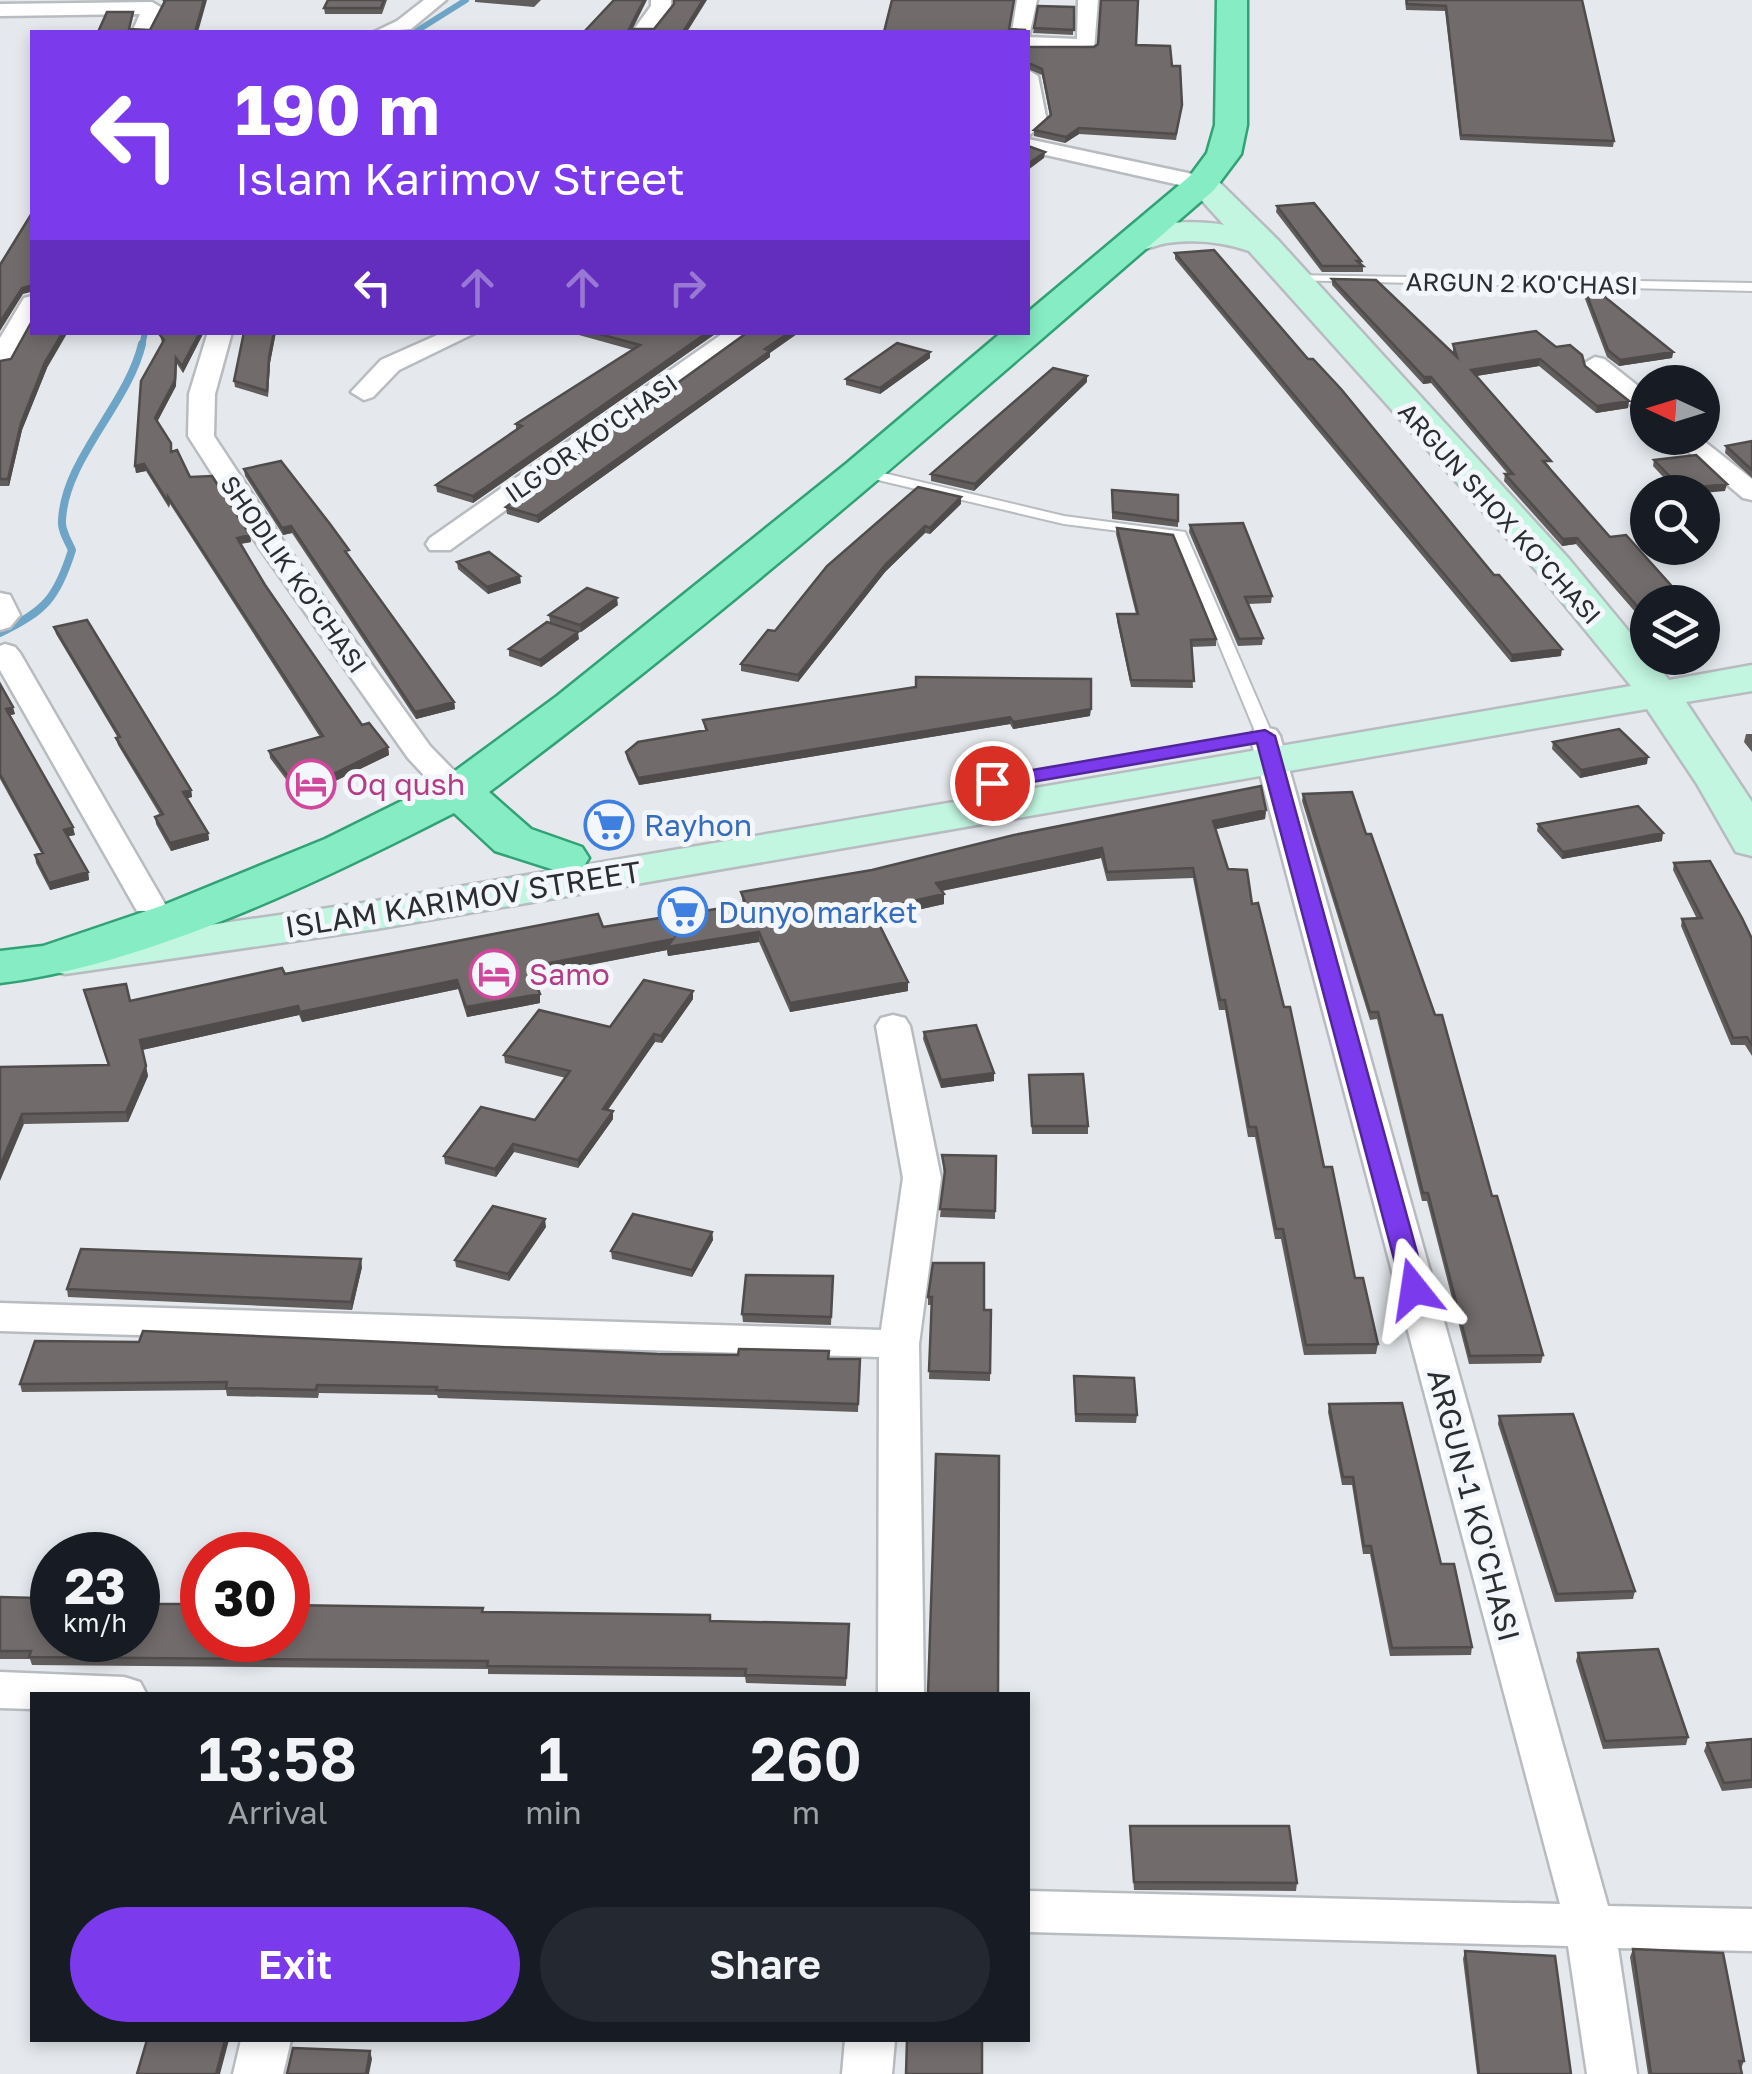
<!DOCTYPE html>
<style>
body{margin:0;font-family:"Golos Text",sans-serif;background:#242831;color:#f1f3f6;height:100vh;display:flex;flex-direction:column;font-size:38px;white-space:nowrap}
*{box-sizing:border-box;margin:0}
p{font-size:32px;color:#9ea1a6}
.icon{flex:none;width:55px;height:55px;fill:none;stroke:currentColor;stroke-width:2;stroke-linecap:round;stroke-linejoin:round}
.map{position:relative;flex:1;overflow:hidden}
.panel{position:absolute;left:30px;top:1692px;width:1000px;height:350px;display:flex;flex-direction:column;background:#171b24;border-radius:0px;box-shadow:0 5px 15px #0003}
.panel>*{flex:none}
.hud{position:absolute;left:30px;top:30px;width:1000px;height:305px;border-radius:0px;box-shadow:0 5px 15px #0003;background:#7c3aed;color:#fff;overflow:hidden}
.needle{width:65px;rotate:274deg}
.buttons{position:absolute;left:1630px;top:365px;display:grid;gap:20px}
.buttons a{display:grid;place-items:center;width:90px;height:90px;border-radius:50%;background:#171b24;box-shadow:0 5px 15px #0003;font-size:50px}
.speed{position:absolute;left:30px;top:1532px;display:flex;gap:20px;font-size:50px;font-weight:700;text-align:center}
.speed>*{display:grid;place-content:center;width:130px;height:130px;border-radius:50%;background:#171b24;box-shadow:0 5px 15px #0003;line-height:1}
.speed small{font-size:25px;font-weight:400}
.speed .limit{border:15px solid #d22;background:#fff;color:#111}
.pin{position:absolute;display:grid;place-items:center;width:85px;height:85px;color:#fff;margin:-42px;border:5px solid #fff;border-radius:50%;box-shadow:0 2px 10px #0007}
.me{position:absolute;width:110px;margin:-55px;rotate:345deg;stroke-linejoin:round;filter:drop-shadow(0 0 8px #0008)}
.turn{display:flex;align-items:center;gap:35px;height:210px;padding:0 40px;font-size:45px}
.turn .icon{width:130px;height:130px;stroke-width:2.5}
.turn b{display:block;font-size:70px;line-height:85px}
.lanes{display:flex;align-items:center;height:95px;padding:0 40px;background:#0003;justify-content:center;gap:50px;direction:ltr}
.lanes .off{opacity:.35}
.eta{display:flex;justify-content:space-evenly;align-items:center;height:170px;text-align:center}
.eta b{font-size:60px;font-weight:600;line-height:70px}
.button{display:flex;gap:20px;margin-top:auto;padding:20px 40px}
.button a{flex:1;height:115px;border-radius:60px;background:#7c3aed;color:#fff;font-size:40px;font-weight:600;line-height:115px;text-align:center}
.button a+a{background:#242831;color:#f1f3f6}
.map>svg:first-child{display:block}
</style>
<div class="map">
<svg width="1752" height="2074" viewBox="0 0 1752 2074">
<rect width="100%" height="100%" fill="#e5e9ed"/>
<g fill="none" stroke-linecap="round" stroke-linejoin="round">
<path stroke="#6ea4c5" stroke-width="6" d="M415 32 466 0
M142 346 145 332"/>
<path stroke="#6ea4c5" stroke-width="8" d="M0 633C45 611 57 598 72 550 68 541 61 530 62 521 64 460 128 404 142 344"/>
<g stroke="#b8bcc0" stroke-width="4">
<path id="lane" d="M1293 275 1752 283V291L1289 280V276Z
M862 468 1064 516 1185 532 1273 736 1265 741 1257 736 1175 538 1064 524 857 475 855 472Z"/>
</g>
<g stroke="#b8bcc0" stroke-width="5">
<path id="street" d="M424 0H446L411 29 374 32 397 21Z
M651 0H671V7L651 32H632L651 6Z
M1017 0H1037L1029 36 1028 32H1012Z
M1078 0H1098L1094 49H1028V37L1077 39Z
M152 2 162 8 151 32H132L140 14 0 16V4Z
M1028 70 1038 76 1047 122 1028 136Z
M1028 139 1202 176 1213 183 1202 190 1028 151Z
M32 296V323L9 364 0 366V338L24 298Z
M208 332H232L215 394 214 436 285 544 430 746 468 785 473 792 468 799H446L408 758 259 547 188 436 189 394Z
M444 332H477L399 370 373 397 364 400 351 392 381 360Z
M725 332H754L450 550H430L426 544 430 538Z
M1595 357 1604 359 1648 394V414L1639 412 1586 369 1583 364Z
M1672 438H1700L1752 479V500L1743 498Z
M0 593 10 595 20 615 10 627 0 630Z
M5 644 15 647 20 653 165 904 161 911H137L133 904 0 670V646Z
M1265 727 1276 730 1280 736 1608 1906 1752 1909V1951L1618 1948 1637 2074H1587L1568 1946 1028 1932V1891L1560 1904 1250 736 1254 730Z
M893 1015 905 1018 910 1026 941 1178 919 1344 924 1695H878L879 1357 0 1331V1303L881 1330 903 1178 876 1026 881 1018Z
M0 1672 124 1677 140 1682 147 1695H32V1709L0 1708Z
M241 2040H291L283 2074H233Z
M845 2040H895L892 2074H842Z"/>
</g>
<g stroke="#b8bcc0" stroke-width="5">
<path id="secondary" d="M1202 174 1213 176 1277 239 1569 559 1669 680 1752 665V691L1686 702 1752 802V856L1736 852 1697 784 1647 709 376 929 65 974 48 970 41 960 48 950 65 946 376 901 1631 686 1541 576 1249 251C1223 242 1195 239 1167 243 1150 246 1137 255 1119 251L1115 244C1131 220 1198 220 1224 225L1186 183 1191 176Z"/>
</g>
<g stroke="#32a175" stroke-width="5">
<path id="primary" d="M1217 0H1247V125L1241 154 1214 190C976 395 741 604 489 792L531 829 582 847 589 858 582 869 564 873 495 851 454 813C323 880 146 966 0 983V951L43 946 161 906 325 839 440 782 557 696 847 463 1002 332H1028V312L1190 176 1207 153 1215 125Z"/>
</g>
<use href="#lane" fill="#fff" fill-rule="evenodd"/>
<use href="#street" fill="#fff" fill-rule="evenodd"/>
<use href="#secondary" fill="#c2f6e1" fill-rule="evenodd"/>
<use href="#primary" fill="#86ecc3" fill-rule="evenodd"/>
</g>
<path fill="#615d5c" d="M328 0H387L382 14H325L324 8Z
M475 0H541L534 7 475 2Z
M1405 0H1582L1614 141 1613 147 1460 140 1445 11 1406 10Z
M1074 7 1073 35 1033 33 1034 28Z
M1028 43V47L1136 45 1172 66 1182 105 1176 140 1079 134 1065 143 1034 136V130L1050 116 1042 75 1028 69Z
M1277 206 1361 261V264L1363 266V272H1322L1276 212Z
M1175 253 1561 656 1511 662 1175 259Z
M1332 279 1453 353V344L1556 347 1585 366 1628 408 1596 413 1539 366 1476 376 1550 467H1548L1648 602V613L1637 614 1576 544 1562 546 1504 481 1505 474H1508L1431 383 1423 384 1332 285Z
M1583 285 1673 352 1672 358 1619 366 1607 357 1582 291Z
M161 332H204L183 373 177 364 176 386 157 422 172 451 190 477 250 535 251 542 241 544 265 585 362 725 388 747 389 755 300 798 270 758 269 751 320 737 170 504 169 508 146 471 136 473 135 466 162 343 160 335Z
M244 332H276L270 363 268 397 235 387 234 381Z
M568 332H718L473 503 437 492 436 485 516 431V424L633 350Z
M930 352V358L880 394 846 385V379Z
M770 353V357L538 523 507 514 506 507Z
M0 361 47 368 22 430 9 486H0Z
M1087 382 974 491 931 481V474Z
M1752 441V478L1725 453 1726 446Z
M1654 460 1725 491 1677 492 1653 466Z
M244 469 349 557 454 702 455 709 416 719 292 533 283 535 245 476Z
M1112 490 1178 495V527L1112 519Z
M961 504 930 534 925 533 885 572 798 682 741 671V664L775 631 827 566Z
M1190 525 1272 596 1271 603 1248 604 1263 638 1262 645 1238 646 1189 532Z
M1117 528 1216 639V646L1191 647 1193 688 1131 687 1117 621V614H1136L1116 534Z
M457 562 521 583 488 594 458 569Z
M618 605 581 632 550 622 549 615Z
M54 627 191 790 192 797 187 798 208 833 209 840 171 851 156 824 155 817 160 815 118 745 116 738H118L56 634Z
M579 639 541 667 509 656V649Z
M0 683 15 714 9 715 75 835 68 836 88 872 89 880 50 890 36 863 35 855 41 853 0 779Z
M1090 716 1013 729 1010 724 639 785 627 759 626 752 705 730 703 720Z
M1746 734H1752V752L1744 742Z
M1553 742 1647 764 1580 778 1552 749Z
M1303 794 1366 834 1492 1196 1543 1355 1541 1363 1469 1364 1427 1201H1422L1377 1019 1370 1020 1302 801Z
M1266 810 1265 819 1215 829 1228 869 1252 904 1324 1167 1355 1278 1378 1344 1376 1354 1304 1355 1281 1239H1275L1255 1137H1248L1225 1010H1219L1193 878 1107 881 1101 858 942 891 944 894V904L877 919 908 982V991L790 1012 759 942 668 956 667 950 533 976 540 1003 467 1017 458 989 302 1022 299 1015 142 1050 148 1076 128 1122 24 1124 0 1067 108 1065 84 990 130 1001 285 974 603 927 675 936 743 905 741 892Z
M1538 824 1662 841 1562 859 1537 831Z
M1674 863 1752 939V1056L1745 1045H1731L1681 926 1682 919H1697L1673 870Z
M693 991V999L662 1043 655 1042 608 1110 613 1119 578 1168 514 1152 496 1177 445 1164 444 1156 535 1120 566 1078 505 1063 504 1055 610 1027Z
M924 1032 994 1081 941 1088 923 1039Z
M1029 1075 1088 1126V1134H1032Z
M942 1155 996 1156 995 1219 940 1217 944 1176Z
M546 1227 509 1281 456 1267 455 1260Z
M712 1232 713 1240 692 1277 612 1259 611 1251Z
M362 1267 352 1310 68 1297 67 1289Z
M833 1276 831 1325 743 1322 742 1314Z
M928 1297 991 1310 990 1381 929 1379 931 1305H928Z
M657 1354 860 1359 858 1412 438 1398 437 1395 319 1393 318 1398 227 1396 226 1390 22 1392 20 1384Z
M1074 1376 1137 1415 1136 1423 1075 1422Z
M1329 1404 1441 1564 1472 1647 1471 1655 1390 1656 1370 1554H1363L1352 1485H1342L1328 1412Z
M1499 1416 1635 1591 1633 1599 1555 1602 1498 1424Z
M0 1597 38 1603 484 1612 710 1615 711 1621 849 1624 846 1686 746 1683 745 1677 488 1674V1669L32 1665 30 1659H0Z
M1578 1653 1688 1737 1686 1745 1603 1749 1576 1661Z
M1752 1739V1788L1722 1791 1704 1751 1707 1743Z
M1130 1826 1297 1883 1296 1891 1134 1890Z
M1633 1949 1744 2061 1741 2069 1742 2074H1648L1630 1957Z
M1465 1951 1571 2074H1477L1463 1959Z"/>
<path fill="#4f4c4b" d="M204 0H207L198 32H195Z
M644 0H647L631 32 629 29Z
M703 0H707L687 32H683Z
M1079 128V134L1065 143 1066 137Z
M1045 152 1044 158 1028 170V164Z
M30 286 31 292 23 294 0 331V322L22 288Z
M63 332H68L47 368 22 430 9 486 8 479 21 423 45 362Z
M200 332H204L183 373 182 366Z
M274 332H276L270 363 268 397 269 357Z
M708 332H718L473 503V496Z
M790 332H800L770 353V357L538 523 537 516Z
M930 352V358L880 394V388Z
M1673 352 1672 358 1619 366 1620 360Z
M176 358V386L156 424 155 418Z
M1540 359 1539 366 1470 377 1471 370Z
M1087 376V382L974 491 975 484Z
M1424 377H1431V383L1423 384Z
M1629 401 1628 408 1596 413 1597 406Z
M144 464 146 471 136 473 135 466Z
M1727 484 1725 491 1702 493 1681 492 1682 489Z
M961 497V504L930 534V528Z
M291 526 292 533 283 535 282 528Z
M925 526V533L885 572 798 682V675L885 565Z
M250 535 251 542 238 544 237 538Z
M1577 538 1576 544 1562 546 1563 539Z
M520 576 521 583 488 594 487 587Z
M617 598 618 605 581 632 580 625Z
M1648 606V613L1637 614 1638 607Z
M578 632 579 639 541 667 540 660Z
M1562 649 1561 656 1511 662 1512 655Z
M454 702 455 709 416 719 415 712Z
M13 707 15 714 7 716 6 709Z
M1091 709 1090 716 1013 729V722Z
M1010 717V724L639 785 638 778Z
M388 747 389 755 300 798 299 791Z
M1648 757 1647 764 1580 778 1581 770Z
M191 790 192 797 185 799 183 792Z
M1266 810 1265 819 1212 830 1213 821Z
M73 827 75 835 66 837 64 830Z
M208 833 209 840 171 851 170 843Z
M1663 833 1662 841 1562 859 1563 852Z
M1102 848 1101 858 936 892V883Z
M88 872 89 880 50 890 49 883Z
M944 894V904L872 920V910Z
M759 932V942L668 956 667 950 530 976 529 967 673 939Z
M457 980 458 989 302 1022 300 1012Z
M908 982V991L790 1012V1003Z
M693 991V999L662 1043 661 1036Z
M540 994V1003L467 1017 466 1007Z
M298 1006 299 1015 142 1050 140 1040Z
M654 1034 655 1042 603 1116V1109Z
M146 1066 148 1076 128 1122 126 1112Z
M994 1073V1081L941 1088V1080Z
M613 1111V1119L578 1168V1160Z
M22 1114 24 1124 0 1181V1166Z
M513 1144 514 1152 496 1177 495 1169Z
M545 1219 546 1227 509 1281 508 1274Z
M712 1232 713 1240 692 1277V1270Z
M361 1259 362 1267 352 1310 351 1302Z
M225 2040H229L220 2074H216Z
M370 2051 372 2059 369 2074H366Z"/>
<path fill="#716c6b" stroke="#4f4c4b" stroke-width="2.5" d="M163 0H204L195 32H98L107 12H133L129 29 150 30 165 1Z
M328 0H384L381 8H324Z
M614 0H644L629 29H654L674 4V0H703L683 32H584Z
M892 0H1014L1009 29 1025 30V32H884Z
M1101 0H1138L1136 45 1170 46 1172 66H1180L1182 105 1176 134 1079 128 1066 137 1034 130 1051 115 1042 69 1028 63V43V47H1094L1098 44Z
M1407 0H1582L1614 141 1461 135 1446 6 1407 4Z
M1038 6 1074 7V30L1034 28Z
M1028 146 1045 152 1028 164Z
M1314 203 1361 261H1357L1363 266H1322L1277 206Z
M32 213V288L30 286 22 288 0 322V265Z
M1214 250 1308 359H1313L1341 389 1494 575H1499L1562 649 1512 655 1175 253Z
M1332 279 1376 280 1457 357 1453 344 1536 331 1556 347 1570 345 1582 355 1585 366 1629 401 1597 406 1540 359 1471 370 1551 461H1543L1610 537 1626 535 1686 602H1648V606L1638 607 1577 538 1563 539 1505 474H1513L1431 377H1424Z
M1583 285H1590L1673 352 1620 360 1608 350Z
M32 321V332H63L45 362 21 423 8 479H0V361L11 359Z
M161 332H200L182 366 176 358 175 380 155 418 171 443V452L177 450 190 477 212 476 250 535 237 538 265 585 362 725 369 723 388 747 299 791 269 751 323 736 168 497V502L144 464 135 466 141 381 164 340 160 335Z
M244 332H274L269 357 267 391 234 381Z
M592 332H708L473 496 436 485 522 426 516 424 640 345Z
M748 332H790L765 349 770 351 537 516 506 507Z
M897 343 930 352 880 388 846 379Z
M1053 368 1087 376 975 484 931 474Z
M1752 441V470L1726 446Z
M1696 455 1727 484 1682 489 1654 460Z
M281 461 330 524 349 550 345 551 454 702 415 712 291 526 282 528 244 469Z
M918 487 961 497 930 528 925 526 885 565 798 675 741 664 768 630 775 631 827 566Z
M1112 490 1178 495V521L1113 512Z
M1243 523 1272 596 1245 597 1263 638 1239 639 1190 525Z
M1117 528 1173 535 1216 639 1191 640 1194 681 1131 680 1117 614H1138Z
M489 552 520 576 487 587 457 562Z
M587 588 617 598 580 625 549 615Z
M87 620 191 790 183 792 208 833 170 843 155 817 163 814 116 738 120 737 54 627Z
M547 622 578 632 540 660 509 649Z
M916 677 1091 679V709L1013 722 1010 717 638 778 626 752 638 742 707 730 703 720 916 687Z
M0 684 13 707 6 709 73 827 64 830 88 872 49 883 35 855 43 853 0 774Z
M1619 729 1648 757 1581 770 1553 742Z
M1261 786 1266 810 1213 821 1228 869 1247 870 1252 904 1258 903 1284 1007H1290L1324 1167H1332L1355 1278H1363L1378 1344 1306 1345 1283 1229H1276L1256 1127H1249L1225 1000H1220L1193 868 1107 872 1102 848 936 883 944 894 872 910 908 982 790 1003 759 932 667 947 673 939 529 967 540 994 466 1007 457 980 300 1012 298 1006 140 1040 146 1066 126 1112 22 1114 0 1166V1067L109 1065 84 990 126 984 130 1001 282 968 285 974 598 914 603 927 672 916 675 936 692 913 746 904 741 892 872 870 1014 835Z
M1352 792 1366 834H1371L1435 1015H1442L1492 1196H1497L1543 1355 1470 1356 1428 1193H1423L1378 1012H1370L1303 794Z
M1638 806 1663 833 1563 852 1538 824Z
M1710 861 1742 918 1752 939V1045L1747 1037 1733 1038 1682 919 1702 918 1674 863Z
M644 980 693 991 661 1036 654 1034 603 1109 613 1111 578 1160 513 1144 495 1169 444 1156 481 1107 535 1120 570 1071 504 1055 539 1010 610 1027Z
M976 1025 994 1073 941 1080 924 1032Z
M1083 1074 1088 1126H1032L1029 1075Z
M942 1155 996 1156 995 1211 940 1209 945 1171Z
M493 1206 545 1219 508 1274 455 1260Z
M633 1214 712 1232 692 1270 611 1251Z
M81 1249 361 1259 351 1302 67 1289Z
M933 1263H984V1310H991L990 1373 929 1371 932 1297H928Z
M746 1275 833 1276 831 1317 742 1314Z
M143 1331 657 1354 738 1355 739 1349 829 1351 828 1359H860L858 1404 436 1390 437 1387 317 1385 316 1390 226 1388 227 1382 20 1384 35 1341 139 1342Z
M1074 1376 1134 1378 1137 1415 1076 1414Z
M1402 1403 1441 1564H1454L1472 1647 1392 1648 1371 1546H1364L1353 1477H1343L1329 1404Z
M1573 1414 1635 1591 1557 1594 1499 1416Z
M936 1454 999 1456 998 1695H928Z
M0 1597 36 1598 35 1603H52V1640H138V1604H202V1640H288V1605L483 1608 482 1612 710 1615V1621L849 1624 846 1678 745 1675 746 1669 487 1666 488 1661 29 1657 31 1651H0Z
M1658 1649 1688 1737 1605 1741 1578 1653Z
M1752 1739V1780L1724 1783 1707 1743Z
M1130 1826H1289L1297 1883 1134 1882Z
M1633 1949 1723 1953 1744 2061H1739L1742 2074H1651Z
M1465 1951 1555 1956 1571 2074H1479Z
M147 2040H225L216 2074H137Z
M907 2040H982V2074H906Z
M293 2048 370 2051 366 2074H287Z"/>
<path fill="#7c3aed" stroke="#51269a" stroke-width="2.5" d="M1265 730 1275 736 1427 1289 1414 1298 1402 1289 1257 743 992 789 982 783 992 777Z"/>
<defs>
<g id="hotel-ring" transform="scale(2.5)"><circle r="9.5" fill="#f3f7fb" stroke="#d1479c" stroke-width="1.5"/><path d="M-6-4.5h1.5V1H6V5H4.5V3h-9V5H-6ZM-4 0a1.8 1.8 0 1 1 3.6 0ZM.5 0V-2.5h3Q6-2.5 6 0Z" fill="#d1479c"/></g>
<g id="supermarket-ring" transform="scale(2.5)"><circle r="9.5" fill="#f3f7fb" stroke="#3f7fe0" stroke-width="1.5"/><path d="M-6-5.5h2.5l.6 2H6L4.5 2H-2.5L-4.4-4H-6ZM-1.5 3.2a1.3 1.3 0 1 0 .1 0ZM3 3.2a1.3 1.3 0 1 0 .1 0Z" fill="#3f7fe0"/></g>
</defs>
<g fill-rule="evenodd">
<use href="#hotel-ring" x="311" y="784"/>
<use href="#supermarket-ring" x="609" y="825"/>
<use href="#supermarket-ring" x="683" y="912"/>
<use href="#hotel-ring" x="494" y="974"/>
</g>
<g text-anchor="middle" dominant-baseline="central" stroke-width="10" stroke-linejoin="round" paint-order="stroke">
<g font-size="25" fill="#2c2d2f" stroke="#f3f7fb">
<text transform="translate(1522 283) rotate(1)">ARGUN 2 KO'CHASI</text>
<text transform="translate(591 438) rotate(-35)">ILG'OR KO'CHASI</text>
<text transform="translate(1500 513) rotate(48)">ARGUN SHOX KO'CHASI</text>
<text transform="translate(294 574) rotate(55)">SHODLIK KO'CHASI</text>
</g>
<g font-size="30" fill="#b23c85" stroke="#f3f7fb" text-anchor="start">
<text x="346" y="784">Oq qush</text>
<text x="529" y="974">Samo</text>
</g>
<g font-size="30" fill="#366cbe" stroke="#f3f7fb" text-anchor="start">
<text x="644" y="825">Rayhon</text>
<text x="718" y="912">Dunyo market</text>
</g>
<g font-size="30" fill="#2c2d2f" stroke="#f3f7fb">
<text transform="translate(463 899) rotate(-9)">ISLAM KARIMOV STREET</text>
<text transform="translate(1474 1505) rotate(75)">ARGUN-1 KO'CHASI</text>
</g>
</g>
</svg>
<div class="buttons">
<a><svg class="needle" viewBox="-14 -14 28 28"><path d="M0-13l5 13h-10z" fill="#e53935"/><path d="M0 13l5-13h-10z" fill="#9ea1a6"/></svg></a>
<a><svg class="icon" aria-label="search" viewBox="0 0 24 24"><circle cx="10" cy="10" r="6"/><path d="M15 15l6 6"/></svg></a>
<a><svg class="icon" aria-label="layers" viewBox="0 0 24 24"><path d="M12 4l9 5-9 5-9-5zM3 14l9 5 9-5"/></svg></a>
</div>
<div class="speed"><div>23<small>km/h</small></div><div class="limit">30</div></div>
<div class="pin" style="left:992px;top:783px;background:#d93025"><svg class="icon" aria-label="arrive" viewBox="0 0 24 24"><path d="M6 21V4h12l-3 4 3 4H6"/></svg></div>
<svg class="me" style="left:1414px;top:1289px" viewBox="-20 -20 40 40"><path d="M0-17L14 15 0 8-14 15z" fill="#7c3aed" stroke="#fff" stroke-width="4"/></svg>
<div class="hud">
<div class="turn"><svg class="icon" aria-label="left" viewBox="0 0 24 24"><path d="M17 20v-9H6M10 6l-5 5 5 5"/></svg><div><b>190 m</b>Islam Karimov Street</div></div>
<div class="lanes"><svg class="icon" aria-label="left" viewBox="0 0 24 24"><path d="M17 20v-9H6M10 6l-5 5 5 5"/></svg><svg class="icon off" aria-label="ahead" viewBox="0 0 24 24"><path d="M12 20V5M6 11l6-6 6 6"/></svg><svg class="icon off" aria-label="ahead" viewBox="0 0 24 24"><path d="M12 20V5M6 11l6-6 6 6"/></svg><svg class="icon off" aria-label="right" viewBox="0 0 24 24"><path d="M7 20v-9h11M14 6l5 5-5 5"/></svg></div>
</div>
<section class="panel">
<div class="eta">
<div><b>13:58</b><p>Arrival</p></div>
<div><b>1</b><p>min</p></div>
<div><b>260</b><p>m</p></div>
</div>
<div class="button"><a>Exit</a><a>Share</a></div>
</section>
</div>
